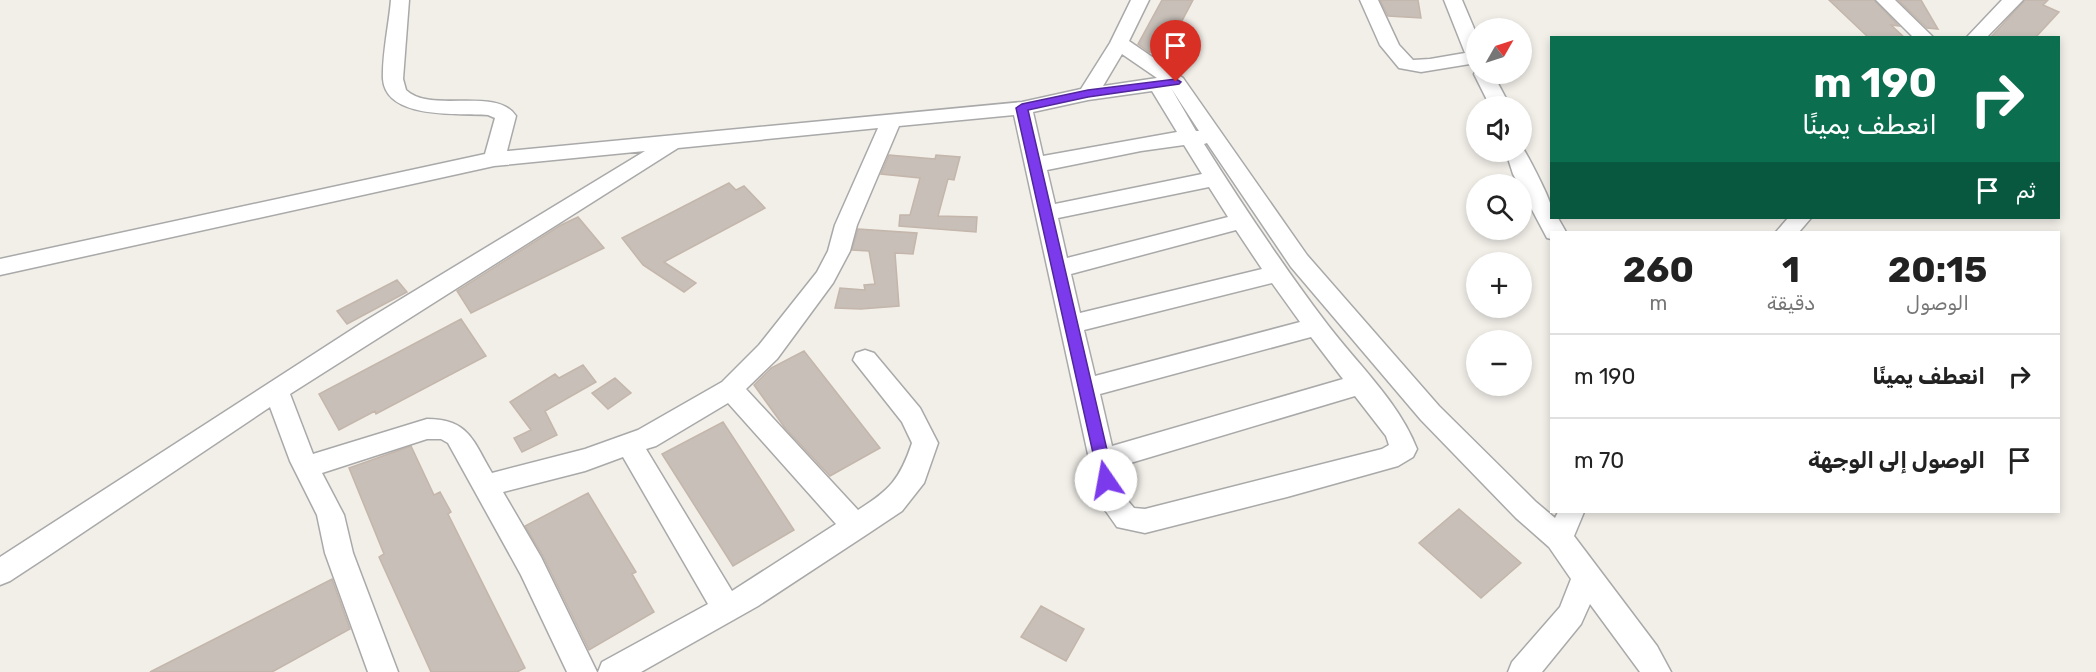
<!DOCTYPE html>
<html lang="ar">
<meta charset="utf-8">
<style>
body{margin:0;font-family:Rubik,Vazirmatn,sans-serif;background:#f2f2f2;color:#222;direction:rtl;height:100vh;display:flex;flex-direction:column;font-size:22px;white-space:nowrap}
*{box-sizing:border-box;margin:0}
p{font-size:20px;color:#767676}
.icon{flex:none;width:33px;height:33px;fill:none;stroke:currentColor;stroke-width:2;stroke-linecap:round;stroke-linejoin:round}
.map{position:relative;flex:1;overflow:hidden;direction:ltr}
.panel{position:absolute;left:1550px;top:231px;width:510px;height:282px;display:flex;flex-direction:column;background:#fff;border-radius:0px;box-shadow:0 3px 9px #0003;direction:rtl}
.panel>*{flex:none}
.guide{position:absolute;left:1550px;top:36px;width:510px;height:183px;border-radius:0px;box-shadow:0 3px 9px #0003;direction:rtl;background:#0b6e4f;color:#fff;overflow:hidden}
.needle{width:39px;rotate:51deg}
.buttons{position:absolute;left:1466px;top:18px;display:grid;gap:12px}
.buttons a{display:grid;place-items:center;width:66px;height:66px;border-radius:50%;background:#fff;box-shadow:0 3px 9px #0003;font-size:30px}
.pin{position:absolute;display:grid;place-items:center;width:51px;height:51px;color:#fff;margin:-62px -26px;border-radius:50% 50% 50% 0;rotate:-45deg;box-shadow:0 0 6px #0007}
.pin .icon{rotate:45deg}
.me{position:absolute;width:66px;margin:-33px;rotate:348deg;stroke-linejoin:round;filter:drop-shadow(0 0 4px #0008)}
.turn{display:flex;align-items:center;gap:21px;height:126px;padding:0 24px;font-size:27px}
.turn .icon{width:78px;height:78px;stroke-width:2.5}
.turn b{display:block;font-size:42px;line-height:51px}
.then{display:flex;align-items:center;height:57px;padding:0 24px;background:#0003;gap:12px;font-size:22px}
.eta{display:flex;justify-content:space-evenly;align-items:center;height:102px;text-align:center}
.eta b{font-size:36px;font-weight:700;line-height:42px}
ul{padding:0;list-style:none}
li{display:flex;align-items:center;gap:18px;height:84px;padding:0 24px;border-top:2px solid #e0e0e0}
li div{flex:1}
li b{display:block;font-size:22px}
li em{font-style:normal}
.map>svg:first-child{display:block}
</style>
<div class="map">
<svg width="2096" height="672" viewBox="0 0 2096 672">
<rect width="100%" height="100%" fill="#f2efe9"/>
<path fill="#c7bfb8" stroke="#c4b6ab" stroke-width="1.5" d="M1162 0H1193L1164 55 1149 52 1138 44Z
M1380 0H1418L1421 18 1388 16Z
M1829 0H1874L1899 26 1891 25 1905 38H1869Z
M1898 0H1921L1938 29 1927 28Z
M2025 0H2048L2043 5 2059 12 2035 38H1990Z
M889 155 935 159 936 155 960 157 954 180 948 179 938 216 977 217 976 232 899 226 900 215H910L920 178 881 174Z
M729 183 736 190 744 186 765 208 664 262 696 283 684 292 643 265 622 238Z
M578 217 604 248 471 313 457 291 561 225Z
M858 229 917 233 913 254 895 253 899 306 861 309 835 308 840 288 865 290 864 285 875 284 869 251 852 250Z
M397 280 407 292 347 324 337 311Z
M461 319 486 356 376 414 375 411 339 430 319 394Z
M804 351 880 448 830 476 785 428 754 385 771 368Z
M583 365 596 382 545 411 557 435 522 452 514 438 531 430 510 402 555 374 559 378Z
M615 378 631 393 608 409 592 393Z
M723 422 794 530 733 566 662 454Z
M411 446 434 495 440 492 451 512 448 514 525 668 517 672H431L379 557 384 554 349 468Z
M588 493 636 572 632 574 654 612 589 650 543 556 525 526Z
M1459 509 1521 563 1481 598 1419 543Z
M332 579 350 629 272 672H150Z
M1041 606 1084 629 1066 661 1021 637Z"/>
<g fill="none" stroke-linecap="round" stroke-linejoin="round">
<g stroke="#a9a9a9" stroke-width="3">
<path id="minor" d="M391 0H409L403 79 406 90C431 114 497 86 516 116L507 151 1022 102 1081 89 1110 43 1131 0H1149L1129 41 1183 78 1307 255 1439 406 1536 502 1555 518 1558 512H1584L1574 536 1657 646 1671 672H1640L1590 604 1581 624 1542 672H1508L1512 662 1560 607 1571 579 1549 547 1516 518 1421 420 1291 267 1207 143 1204 144C1242 204 1281 263 1324 320 1355 362 1398 400 1417 449L1413 457 1398 466 1287 497 1145 533 1117 527 1098 500 1014 115 899 126 857 225 850 251 833 283 777 359 746 389 858 510C890 490 900 479 912 443L902 422 853 360 856 353 865 350 874 353 920 408 938 443 924 483 902 511 866 535 758 606 641 672H598L602 662 708 604 623 457 585 471 503 492 541 557 597 672H567L521 575 448 443 441 439H427L322 473 344 515 353 553 398 672H368L325 553 317 515 290 461 270 407 45 558 10 581 0 585V557L365 321 645 151 494 166 0 275V259L485 154 495 118 488 115C459 113 386 120 383 79 382 55 389 24 391 0ZM1122 54 1157 78 1103 86ZM1171 88 1199 131H1196ZM1152 91 1177 132 1043 156 1033 112 1088 100ZM878 128 835 225 828 251 817 272 759 345 722 382 638 430 585 449 492 473C473 441 469 419 427 419L313 454 290 394 678 148ZM1184 145 1202 174 1055 204 1047 170 1141 151ZM1209 187 1228 217 1067 258 1058 218ZM1236 230 1262 269 1080 313 1071 274ZM1272 283 1300 322 1095 376 1084 330ZM1311 337 1343 379 1112 446 1100 394ZM1355 396 1386 436 1389 445 1382 449 1145 509 1134 508 1123 495 1117 467ZM728 403 836 524 732 591 646 449 656 446Z
M1360 0H1378L1399 45 1413 60 1430 59 1465 53 1444 0H1462L1476 33V63L1421 72 1399 68 1380 45Z
M1876 0H1895L1934 38H1914Z
M2002 0H2023L1986 38H1966Z
M1476 71V74H1493L1510 106H1490L1474 74Z
M1521 146C1525 149 1548 195 1550 203 1552 207 1551 213 1551 218H1558L1566 232H1551V239L1547 238 1513 174 1506 152H1521Z
M1788 218H1811L1799 232H1776Z"/>
</g>
<use href="#minor" fill="#fff" fill-rule="evenodd"/>
</g>
<path fill="#7c3aed" stroke="#51269a" stroke-width="1.5" d="M1176 79 1181 82 1179 84 1088 97 1028 110 1114 480 1112 485 1106 487 1101 485 1099 480 1016 108 1022 104 1088 90Z"/>
</svg>
<div class="buttons">
<a><svg class="needle" viewBox="-14 -14 28 28"><path d="M0-13l5 13h-10z" fill="#e53935"/><path d="M0 13l5-13h-10z" fill="#767676"/></svg></a>
<a><svg class="icon" aria-label="sound" viewBox="0 0 24 24"><path d="M4 9h4l5-4v14l-5-4H4zM17 9q2 3 0 6"/></svg></a>
<a><svg class="icon" aria-label="search" viewBox="0 0 24 24"><circle cx="10" cy="10" r="6"/><path d="M15 15l6 6"/></svg></a>
<a>+</a>
<a>−</a>
</div>
<div class="pin" style="left:1176px;top:82px;background:#d93025"><svg class="icon" aria-label="arrive" viewBox="0 0 24 24"><path d="M6 21V4h12l-3 4 3 4H6"/></svg></div>
<svg class="me" style="left:1106px;top:480px" viewBox="-20 -20 40 40"><circle r="19" fill="#fff"/><path d="M0-13L10 11 0 6-10 11z" fill="#7c3aed"/></svg>
<div class="guide">
<div class="turn"><svg class="icon" aria-label="right" viewBox="0 0 24 24"><path d="M7 20v-9h11M14 6l5 5-5 5"/></svg><div><b>190 m</b>انعطف يمينًا</div></div>
<div class="then">ثم<svg class="icon" aria-label="arrive" viewBox="0 0 24 24"><path d="M6 21V4h12l-3 4 3 4H6"/></svg></div>
</div>
<section class="panel">
<div class="eta">
<div><b>20:15</b><p>الوصول</p></div>
<div><b>1</b><p>دقيقة</p></div>
<div><b>260</b><p>m</p></div>
</div>
<ul>
<li><svg class="icon" aria-label="right" viewBox="0 0 24 24"><path d="M7 20v-9h11M14 6l5 5-5 5"/></svg><div><b>انعطف يمينًا</b></div><em>190 m</em></li>
<li><svg class="icon" aria-label="arrive" viewBox="0 0 24 24"><path d="M6 21V4h12l-3 4 3 4H6"/></svg><div><b>الوصول إلى الوجهة</b></div><em>70 m</em></li>
</ul>
</section>
</div>
